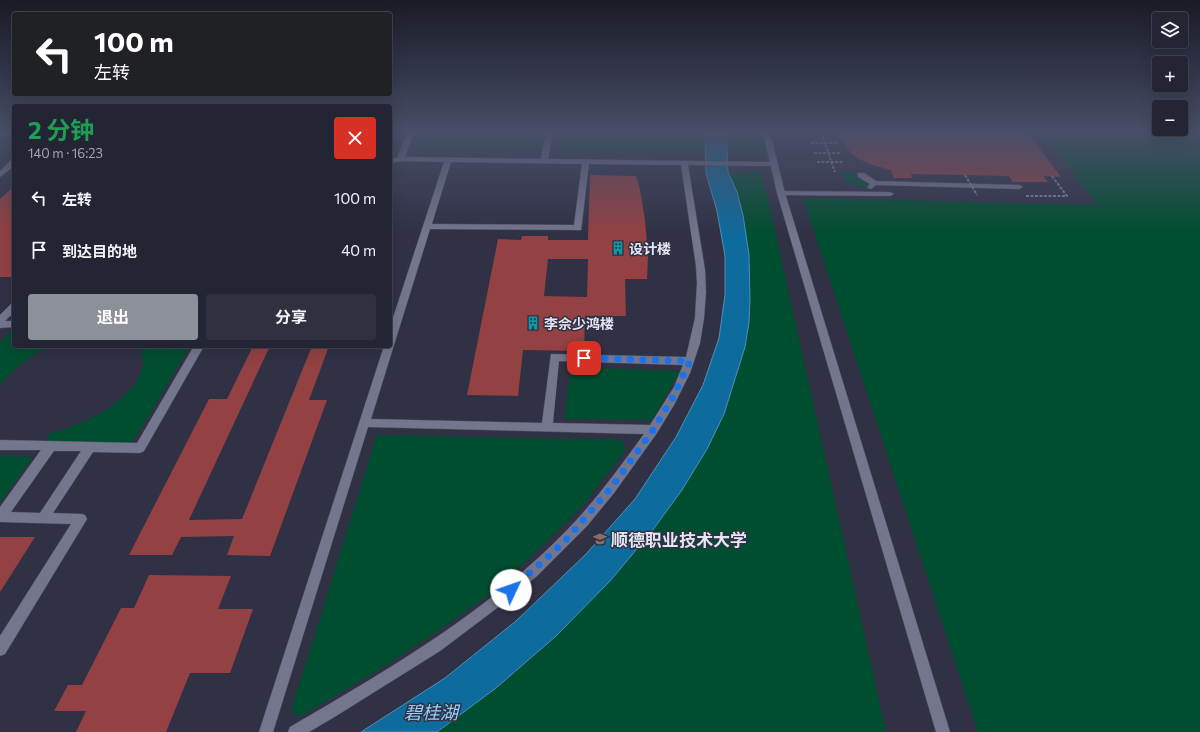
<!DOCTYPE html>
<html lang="zh">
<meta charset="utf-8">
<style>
body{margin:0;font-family:Commissioner,"Noto Sans SC",sans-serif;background:#303140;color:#f1f3f6;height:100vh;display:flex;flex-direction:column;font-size:15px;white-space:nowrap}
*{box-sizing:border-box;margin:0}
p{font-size:13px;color:#a3a5ac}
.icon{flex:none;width:22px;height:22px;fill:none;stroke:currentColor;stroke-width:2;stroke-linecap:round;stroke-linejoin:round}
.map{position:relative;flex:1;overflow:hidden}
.drawer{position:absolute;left:12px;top:104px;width:380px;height:244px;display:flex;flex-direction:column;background:#242534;border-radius:4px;box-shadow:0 4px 16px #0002,0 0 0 1px #41424f}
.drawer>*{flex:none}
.banner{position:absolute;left:12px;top:12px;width:380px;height:84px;border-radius:4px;box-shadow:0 4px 16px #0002,0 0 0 1px #41424f;background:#202124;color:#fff;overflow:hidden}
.fabs{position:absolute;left:1152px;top:12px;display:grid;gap:8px}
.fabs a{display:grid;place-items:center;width:36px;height:36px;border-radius:4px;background:#242534;box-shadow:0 4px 16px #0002,0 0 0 1px #41424f;font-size:20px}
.pin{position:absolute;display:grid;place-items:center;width:34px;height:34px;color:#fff;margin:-17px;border-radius:8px;box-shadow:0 2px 6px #0006}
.me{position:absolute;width:44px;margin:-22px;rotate:48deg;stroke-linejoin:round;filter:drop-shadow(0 0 3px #0008)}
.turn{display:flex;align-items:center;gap:14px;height:84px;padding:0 16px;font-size:18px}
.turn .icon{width:52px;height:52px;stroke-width:2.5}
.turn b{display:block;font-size:28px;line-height:34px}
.round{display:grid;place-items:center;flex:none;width:42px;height:42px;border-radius:4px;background:#303140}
.head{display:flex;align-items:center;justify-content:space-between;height:68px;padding:0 16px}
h1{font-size:24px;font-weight:700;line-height:30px;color:#1e9e55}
.primary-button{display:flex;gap:8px;margin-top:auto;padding:8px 16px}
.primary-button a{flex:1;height:46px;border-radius:4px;background:#8c9099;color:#fff;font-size:16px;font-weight:700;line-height:46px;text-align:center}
.primary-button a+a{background:#303140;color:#f1f3f6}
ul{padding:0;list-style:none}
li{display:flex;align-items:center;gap:12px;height:52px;padding:0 16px}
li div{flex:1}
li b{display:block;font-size:15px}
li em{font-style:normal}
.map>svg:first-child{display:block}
</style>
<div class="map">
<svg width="1200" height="732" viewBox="0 0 1200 732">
<rect width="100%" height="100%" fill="#303145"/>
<path fill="#004e30" d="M424 132H539L536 150 418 149Z
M562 132 758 134 763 153 560 151Z
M1041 132H1200V732H978L803 198 1098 205Z
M762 172 886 732H437L496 688 556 636 610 581 652 531 749 322C751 271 750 219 728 173Z
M839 172H854L855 176 868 184 869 188C858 189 844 182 839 172Z
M14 327V346H48C29 357 14 368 0 385V343Z
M139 346H190L133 442H44L50 433C82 428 162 388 139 346Z
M571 367 680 371 652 420 564 419Z
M377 435 621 440 626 449 583 505 548 540 497 589 432 635 372 674 299 717 291 711Z
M0 456 33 457 1 501H0Z"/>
<path fill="#0e6b9d" stroke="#4e90b7" d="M705 132H726L728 172 737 192 743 215 749 255 750 299 749 322 745 347 724 414 707 449 682 490 652 531 610 581 556 636 496 688 437 732H361L445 678 516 621 586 554 635 499 676 437 703 385 719 338 725 295V256L717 211 706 173Z"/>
<path fill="#934143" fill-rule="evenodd" d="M839 132H1027L1061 177 1043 176 1048 182H1013L1009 176 911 174 912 178H894L891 170 872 165 859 159 851 153 846 147Z
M590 175 636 176 640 189 645 220 648 256 647 279H625L626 316H585L584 351 523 350 518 396 467 395 498 239 521 240 522 236H548V240H588ZM548 259H588L587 297 544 296Z
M14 186V277H0V199Z
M253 346H270L189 520 242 519 312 346H329L309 400H327L270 556 227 555 234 536 181 537 172 555H129L209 399H227Z
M0 537H35L0 592Z
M149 575 231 576 218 609H253L230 673H190L166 732H76L86 711H54L68 685H82L121 608H134Z"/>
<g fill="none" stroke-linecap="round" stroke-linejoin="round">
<g stroke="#4d4e5f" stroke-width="1">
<path id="service" d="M0 132H14V136H0Z
M407 132H414L405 157 541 159 546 132H553L548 159 773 162 777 164 773 166 688 165 705 270 706 292 704 318 700 343 690 373 674 405 657 433 614 493 587 526 537 576 505 602 440 651 336 716 309 732H288L290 727C388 670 489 611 568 529 596 500 620 467 644 434L368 427 273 732H259L384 346H390V327L444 162 398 161 397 159ZM451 162 582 164 574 225 432 224ZM589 164 681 165 696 266 697 283 695 318 686 357 551 354 542 423 371 419 430 229 581 230ZM559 361 683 365 674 387 650 425 553 423Z
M11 160H14V166L0 177V171Z
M858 173H864L876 181 1019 185 1023 187 1019 189 876 185 871 189 867 187 870 184 858 177Z
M778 191 890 192 894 194 890 196 781 195H778Z"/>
</g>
<g stroke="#4d4e5f" stroke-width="1">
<path id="pedestrian" d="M401 157 405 159 404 161 390 163V159Z
M14 303V312L5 321H14V327L0 328V315L11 304Z
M194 346H204L144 451 140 453 93 452 53 513 81 514 85 515 87 519 5 654 0 656V636L71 524 0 522V507L41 450H0V440L137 443ZM54 451H81L40 513 11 512Z"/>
</g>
<g stroke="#4d4e5f" stroke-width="1">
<path id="minor" d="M763 132H770L785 193 950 732H936L777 193Z"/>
</g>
<path stroke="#848596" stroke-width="2" stroke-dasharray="3 1.5" stroke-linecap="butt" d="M821 132 835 172
M808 133H834
M811 143H838
M814 153H841
M817 162H844
M1026 196H1067L1052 176"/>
<use href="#service" fill="#73768d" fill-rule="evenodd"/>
<use href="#pedestrian" fill="#73768d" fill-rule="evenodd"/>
<use href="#minor" fill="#73768d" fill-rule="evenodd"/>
<path stroke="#848596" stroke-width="2" stroke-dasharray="3 1.5" stroke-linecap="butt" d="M965 175 977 195"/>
</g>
<linearGradient id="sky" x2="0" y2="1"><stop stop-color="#1a1b26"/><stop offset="0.56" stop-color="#484e68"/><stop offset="1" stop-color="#484e68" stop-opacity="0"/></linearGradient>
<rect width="1200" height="235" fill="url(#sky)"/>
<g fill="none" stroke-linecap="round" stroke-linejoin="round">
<path stroke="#1a73e8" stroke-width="7" stroke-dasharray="0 12.6" d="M511 590 564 542 610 489 653 430 673 397 690 361 584 358"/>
</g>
<defs>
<g id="building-bare" transform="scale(1.08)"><path d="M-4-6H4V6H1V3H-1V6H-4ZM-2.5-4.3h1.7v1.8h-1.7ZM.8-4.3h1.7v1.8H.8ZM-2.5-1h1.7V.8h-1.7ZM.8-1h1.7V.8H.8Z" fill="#0f9aa8" stroke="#303145" stroke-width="2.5" paint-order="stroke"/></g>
<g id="university-bare" transform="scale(1.08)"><path d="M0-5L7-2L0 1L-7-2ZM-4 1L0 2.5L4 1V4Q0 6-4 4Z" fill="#8d6e63" stroke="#303145" stroke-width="2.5" paint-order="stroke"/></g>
</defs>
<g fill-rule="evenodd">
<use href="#building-bare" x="618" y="248"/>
<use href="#building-bare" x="533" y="323"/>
<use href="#university-bare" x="600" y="539"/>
</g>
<g text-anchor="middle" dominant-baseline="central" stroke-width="3" stroke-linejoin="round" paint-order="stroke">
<g font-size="14" font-weight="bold" fill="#e5e6f3" stroke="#303145" text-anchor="start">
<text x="629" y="248">设计楼</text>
<text x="544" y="323">李佘少鸿楼</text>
</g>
<g font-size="17" font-weight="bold" fill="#e5e6f3" stroke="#303145" text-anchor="start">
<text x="611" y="539">顺德职业技术大学</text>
</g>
<g font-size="18" font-style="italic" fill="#96d1fb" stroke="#303145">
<text x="431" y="712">碧桂湖</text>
</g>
</g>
</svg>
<div class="fabs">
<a><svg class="icon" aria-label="layers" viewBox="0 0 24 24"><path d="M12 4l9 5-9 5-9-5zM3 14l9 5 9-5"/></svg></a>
<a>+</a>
<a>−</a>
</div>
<div class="pin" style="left:584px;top:358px;background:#d93025"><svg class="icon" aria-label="arrive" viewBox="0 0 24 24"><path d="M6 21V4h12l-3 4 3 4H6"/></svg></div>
<svg class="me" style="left:511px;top:590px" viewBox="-20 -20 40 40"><circle r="19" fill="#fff"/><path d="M0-13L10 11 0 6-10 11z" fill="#1a73e8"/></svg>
<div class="banner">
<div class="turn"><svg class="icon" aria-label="left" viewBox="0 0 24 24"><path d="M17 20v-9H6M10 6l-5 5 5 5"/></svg><div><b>100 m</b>左转</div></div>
</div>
<section class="drawer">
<div class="head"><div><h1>2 分钟</h1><p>140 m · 16:23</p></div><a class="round" style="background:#d93025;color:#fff"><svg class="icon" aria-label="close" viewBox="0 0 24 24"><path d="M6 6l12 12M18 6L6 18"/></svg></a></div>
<ul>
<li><svg class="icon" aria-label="left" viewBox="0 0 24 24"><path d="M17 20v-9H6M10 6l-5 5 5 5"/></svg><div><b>左转</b></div><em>100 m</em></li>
<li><svg class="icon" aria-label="arrive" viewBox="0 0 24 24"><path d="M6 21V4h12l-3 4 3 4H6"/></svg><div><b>到达目的地</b></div><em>40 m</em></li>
</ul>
<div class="primary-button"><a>退出</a><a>分享</a></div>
</section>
</div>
